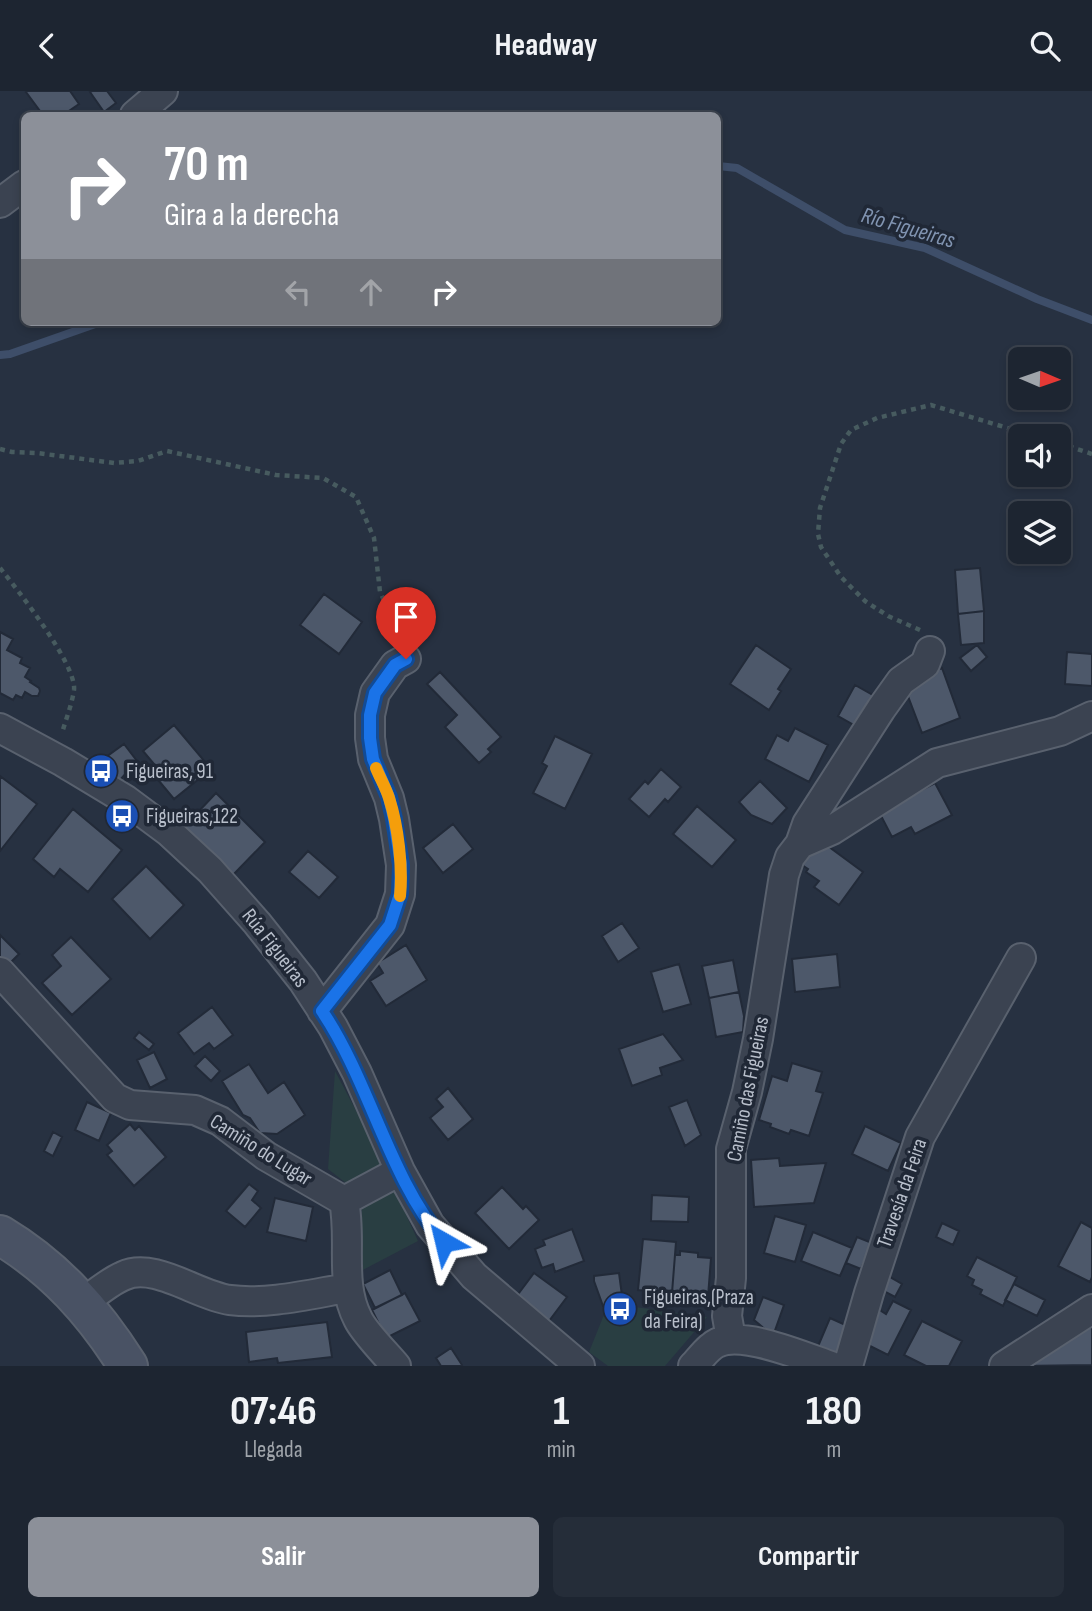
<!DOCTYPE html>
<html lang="es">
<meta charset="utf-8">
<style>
body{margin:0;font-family:"Sofia Sans Condensed",sans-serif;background:#252d39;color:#f1f3f6;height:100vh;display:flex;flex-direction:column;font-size:26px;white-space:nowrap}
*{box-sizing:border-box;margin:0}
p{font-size:23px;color:#a0a5ab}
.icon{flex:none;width:38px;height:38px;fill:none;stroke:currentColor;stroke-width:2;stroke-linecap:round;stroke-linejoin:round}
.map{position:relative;height:1275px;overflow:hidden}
.drawer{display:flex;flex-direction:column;background:#1d2531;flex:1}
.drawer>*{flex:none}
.banner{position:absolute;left:21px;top:21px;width:700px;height:214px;border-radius:10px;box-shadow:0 4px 10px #0003,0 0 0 2px #3b424d;background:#8c9099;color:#fff;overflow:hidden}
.needle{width:46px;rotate:92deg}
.fabs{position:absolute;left:1008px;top:256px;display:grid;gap:14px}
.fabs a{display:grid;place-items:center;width:63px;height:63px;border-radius:10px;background:#1d2531;box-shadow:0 4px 10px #0003,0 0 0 2px #3b424d;font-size:35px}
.pin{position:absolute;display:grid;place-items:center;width:60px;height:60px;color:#fff;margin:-72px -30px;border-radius:50% 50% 50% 0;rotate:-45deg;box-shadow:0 0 7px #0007}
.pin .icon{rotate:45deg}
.me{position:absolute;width:77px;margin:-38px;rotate:323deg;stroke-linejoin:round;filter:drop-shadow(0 0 5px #0008)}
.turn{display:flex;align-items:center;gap:24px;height:147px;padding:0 28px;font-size:32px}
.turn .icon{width:91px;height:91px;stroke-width:2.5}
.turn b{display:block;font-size:49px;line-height:60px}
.lanes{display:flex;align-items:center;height:66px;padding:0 28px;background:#0003;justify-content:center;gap:35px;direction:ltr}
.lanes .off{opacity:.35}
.eta{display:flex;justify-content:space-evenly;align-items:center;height:119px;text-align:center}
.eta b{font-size:42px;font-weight:700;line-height:49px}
.primary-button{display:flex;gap:14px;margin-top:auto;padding:14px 28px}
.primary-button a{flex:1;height:80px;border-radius:10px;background:#8c9099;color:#fff;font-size:28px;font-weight:700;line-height:80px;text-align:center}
.primary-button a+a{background:#252d39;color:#f1f3f6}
header{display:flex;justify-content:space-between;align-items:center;height:91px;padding:0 28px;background:#1d2531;font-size:32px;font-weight:700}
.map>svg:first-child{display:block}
</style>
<header><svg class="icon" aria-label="back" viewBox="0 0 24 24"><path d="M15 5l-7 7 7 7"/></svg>Headway<svg class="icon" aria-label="search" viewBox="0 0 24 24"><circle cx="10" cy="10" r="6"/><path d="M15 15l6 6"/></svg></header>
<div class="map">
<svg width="1092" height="1275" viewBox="0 0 1092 1275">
<rect width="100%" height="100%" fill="#273141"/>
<path fill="#293e42" d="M335 980 385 1074 351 1096 328 1078Z
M394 1097 418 1150 359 1181 362 1115Z
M628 1215 707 1226 665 1275H608L589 1261 607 1216Z"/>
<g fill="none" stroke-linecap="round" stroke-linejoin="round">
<path stroke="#3e4e69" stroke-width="8" d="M718 75 737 77 845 139 925 157 1037 208 1092 229
M0 264 10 263 101 231"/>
</g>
<path fill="#4d586a" stroke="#222a38" stroke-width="2" d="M27 0H70L79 13 63 24H43L26 1Z
M92 0H107L116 12 104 21 90 1Z
M980 477 984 520 958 523 955 479Z
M324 503 362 531 339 563 300 534Z
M984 520V552L961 554 958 523Z
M0 541 13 548 7 559 22 567 20 572 30 577 25 586 31 590 30 591 39 597 40 600 38 605H32L25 601 22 607 16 604 13 609 0 602Z
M756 554 791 578 778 598 781 600 769 619 730 593Z
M977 554 987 566 971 580 960 567Z
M1067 561 1092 563V595L1065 593Z
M942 577 960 627 922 642 903 592Z
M440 581 501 646 488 658 491 661 479 672 445 636 457 624 427 593Z
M855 594 878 607 861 638 838 625Z
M174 634 211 678 174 708 149 678 154 673 143 660Z
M795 637 828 654 809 691 765 668 777 644 788 650Z
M555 645 592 663 565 718 533 702 547 675 542 672Z
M124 653 137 670 120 689 95 674Z
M661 678 681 696 668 711 665 708 649 726 629 708 645 690 648 693Z
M0 685 37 713 0 760Z
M760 690 787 717 772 733 751 724 739 711Z
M935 692 952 724 915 743 911 736 892 746 879 721Z
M216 702 265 751 231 786 182 738Z
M697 715 736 749 712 776 673 743Z
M73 718 122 759 88 801 60 778 54 786 33 768Z
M453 733 473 758 443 782 423 757Z
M817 752 825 753 863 781 839 814 814 796 819 790 806 781 808 778 802 774Z
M308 760 338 786 319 807 289 781Z
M146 775 184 814 150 848 112 808Z
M622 832 639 857 618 871 602 845Z
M0 844 19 863 4 878 0 873Z
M71 846 111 888 72 924 42 892 61 875 52 864Z
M406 854 427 889 386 915 370 890 383 882 377 872Z
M837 863 840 896 795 901 792 868Z
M733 869 739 901 709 907 702 875Z
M679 873 691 913 663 921 651 881Z
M739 901 744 925 743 941 716 946 709 907Z
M212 916 233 944 214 958 209 952 194 963 178 942Z
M139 941 154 953 149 959 134 947Z
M663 943 683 969 660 977 662 984 632 995 619 958Z
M154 961 167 988 150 997 137 969Z
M205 965 220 980 211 990 195 975Z
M792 972 822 981 816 1000 823 1002 809 1045 791 1039 789 1043 770 1036 771 1033 759 1029 772 985 787 990Z
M249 973 268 1002 284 991 305 1024 277 1043 260 1042 250 1027 243 1024 222 990Z
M448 997 473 1028 448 1049 430 1027 443 1016 436 1008Z
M687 1009 701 1044 685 1055 669 1016Z
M87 1011 111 1022 99 1050 75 1039Z
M130 1033 135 1039 139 1035 166 1066 134 1095 107 1064 112 1060 107 1054Z
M865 1035 901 1052 888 1080 852 1063Z
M53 1041 62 1046 53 1065 44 1060Z
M779 1067 780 1075 826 1072 814 1112 754 1116 751 1069Z
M249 1093 258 1100 252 1109 261 1117 245 1136 226 1120Z
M502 1096 523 1118 526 1115 539 1129 509 1158 475 1122Z
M652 1104 689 1106 688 1131 651 1130Z
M275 1107 313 1116 306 1150 267 1141Z
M775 1125 806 1134 795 1171 764 1162Z
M1081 1131 1092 1137V1186L1090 1191 1058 1175Z
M942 1132 959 1140 953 1154 936 1146Z
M572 1138 584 1170 555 1181 553 1173 542 1177 535 1158 545 1154 543 1149Z
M813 1141 852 1157 840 1185 801 1170Z
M857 1146 872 1152 861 1178 846 1172Z
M643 1148 676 1151 672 1202 638 1199Z
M680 1160 698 1162V1166L711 1167 708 1206 672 1202 675 1164H680Z
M977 1166 1017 1186 1003 1215 980 1203 982 1199 972 1194 974 1189 967 1185Z
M390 1179 402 1204 375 1217 363 1193Z
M881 1181 902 1193 895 1206 876 1196Z
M534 1182 567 1206 549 1230 516 1206Z
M619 1182 623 1212 603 1215 594 1190V1185Z
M1014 1193 1045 1209 1037 1225 1005 1209Z
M405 1202 420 1230 386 1247 372 1219Z
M763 1206 784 1214 773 1245 754 1229Z
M893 1210 911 1219 888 1264 862 1251 878 1218 886 1223Z
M830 1227 850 1236 836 1269 816 1260Z
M1092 1228V1274L1020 1275Z
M922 1230 962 1250 949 1275H926L904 1264Z
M327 1231 332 1266 278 1272 277 1267 249 1271 246 1241Z
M451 1257 462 1274 461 1275H441L436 1267Z"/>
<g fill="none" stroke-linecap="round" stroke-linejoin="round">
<g stroke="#59616e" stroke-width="32">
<path id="minor" d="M135 24 163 0
M0 112 24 94
M0 637 63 671 126 709 169 741 210 779 257 832 303 890 333 936 357 982 400 1080 430 1134 474 1185 580 1275
M800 753 832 739 937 672 1060 640 1092 625
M0 881 115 1007 130 1014 195 1019 220 1030 266 1065 344 1110
M322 920 390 834 400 803 401 774 394 728 389 707 373 668 370 647V624L375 602 395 574 406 568
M344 1110C352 1149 339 1192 358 1228 364 1241 386 1263 396 1275
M344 1110 400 1080
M83 1212C95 1203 109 1191 123 1185 154 1170 198 1205 230 1209 267 1214 311 1203 347 1197
M731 1248 727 1225 731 1187V1058L747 1001 758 948 784 784 790 766 800 753 807 733 881 618 901 590 925 573 930 560
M693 1275C700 1268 708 1256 717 1252 742 1239 805 1266 831 1275
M848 1275 869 1202 920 1046 1021 867
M1004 1275 1092 1218"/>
</g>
<g stroke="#59616e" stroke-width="42">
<path id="secondary" d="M0 1144C55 1177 94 1221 128 1275"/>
</g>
<path stroke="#475b5f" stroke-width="4.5" stroke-dasharray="5 5" stroke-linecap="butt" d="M1059 352 1092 363
M0 358 12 361 37 362 114 372 138 370 167 360 276 384 323 387 356 406 374 447 380 501 394 530 399 545
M0 477C17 498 77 574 74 599 72 613 66 628 62 642
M920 539 888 525 865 510 841 486 821 456 818 443 820 417 841 353 851 339 877 327 931 314 1034 345"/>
<use href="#minor" stroke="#3b4351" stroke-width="28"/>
<use href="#secondary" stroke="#495264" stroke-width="38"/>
</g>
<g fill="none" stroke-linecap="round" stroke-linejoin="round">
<g stroke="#114b97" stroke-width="18">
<path id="route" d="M406 568 395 574 375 602 370 624V647L373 668 389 706 394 728 401 774 400 803 390 834 322 920C370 991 389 1087 444 1151"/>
</g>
<use href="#route" stroke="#1a73e8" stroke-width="12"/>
<path stroke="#f59e0b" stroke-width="12" d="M376 677C380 687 386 697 389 707 398 735 403 776 400 805"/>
</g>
<defs>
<g id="bus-disc" transform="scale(1.75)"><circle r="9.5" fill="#1a4fb4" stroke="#202836"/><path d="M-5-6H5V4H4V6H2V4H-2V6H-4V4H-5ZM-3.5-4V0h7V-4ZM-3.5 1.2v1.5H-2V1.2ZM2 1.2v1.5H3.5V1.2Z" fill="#fff"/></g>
</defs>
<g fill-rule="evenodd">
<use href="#bus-disc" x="101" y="680"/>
<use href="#bus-disc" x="122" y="725"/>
<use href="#bus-disc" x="620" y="1218"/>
</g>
<g text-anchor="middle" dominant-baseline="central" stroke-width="7" stroke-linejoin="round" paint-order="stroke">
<g font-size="21" fill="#b8bfcb" stroke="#202836" text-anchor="start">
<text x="126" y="680">Figueiras, 91</text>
<text x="146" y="725">Figueiras,122</text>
<text x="644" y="1206">Figueiras,(Praza<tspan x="644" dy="24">da Feira)</tspan></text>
</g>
<g font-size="21" fill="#b8bfcb" stroke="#202836">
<text transform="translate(275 857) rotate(52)">Rúa Figueiras</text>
<text transform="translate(748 998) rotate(-79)">Camiño das Figueiras</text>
<text transform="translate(261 1059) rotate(32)">Camiño do Lugar</text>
<text transform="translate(902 1102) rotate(-71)">Travesía da Feira</text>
</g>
<g font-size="23" font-style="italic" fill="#8194b1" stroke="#202836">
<text transform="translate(908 137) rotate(16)">Río Figueiras</text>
</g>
</g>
</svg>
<div class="fabs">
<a><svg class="needle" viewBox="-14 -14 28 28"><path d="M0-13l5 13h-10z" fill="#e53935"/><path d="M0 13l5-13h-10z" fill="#a0a5ab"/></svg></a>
<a><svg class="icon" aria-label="sound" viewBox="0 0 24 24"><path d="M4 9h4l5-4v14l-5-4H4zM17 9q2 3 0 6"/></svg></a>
<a><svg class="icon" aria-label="layers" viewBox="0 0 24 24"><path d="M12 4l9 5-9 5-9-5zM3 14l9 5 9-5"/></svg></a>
</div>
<div class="pin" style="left:406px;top:568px;background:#d93025"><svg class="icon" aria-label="arrive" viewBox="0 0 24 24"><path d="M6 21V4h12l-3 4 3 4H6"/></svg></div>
<svg class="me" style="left:444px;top:1151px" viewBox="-20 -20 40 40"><path d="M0-17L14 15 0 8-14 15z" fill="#1a73e8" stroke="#fff" stroke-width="4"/></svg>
<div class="banner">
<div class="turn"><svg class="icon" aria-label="right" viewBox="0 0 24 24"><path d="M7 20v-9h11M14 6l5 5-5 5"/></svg><div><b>70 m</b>Gira a la derecha</div></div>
<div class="lanes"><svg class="icon off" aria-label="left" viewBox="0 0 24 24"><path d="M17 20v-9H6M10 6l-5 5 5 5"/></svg><svg class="icon off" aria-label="ahead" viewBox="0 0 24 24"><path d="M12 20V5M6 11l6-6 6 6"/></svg><svg class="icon" aria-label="right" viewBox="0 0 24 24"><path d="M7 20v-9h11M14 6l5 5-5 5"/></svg></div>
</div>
</div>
<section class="drawer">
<div class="eta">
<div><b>07:46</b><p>Llegada</p></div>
<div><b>1</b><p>min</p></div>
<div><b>180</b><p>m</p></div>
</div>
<div class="primary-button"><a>Salir</a><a>Compartir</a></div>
</section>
